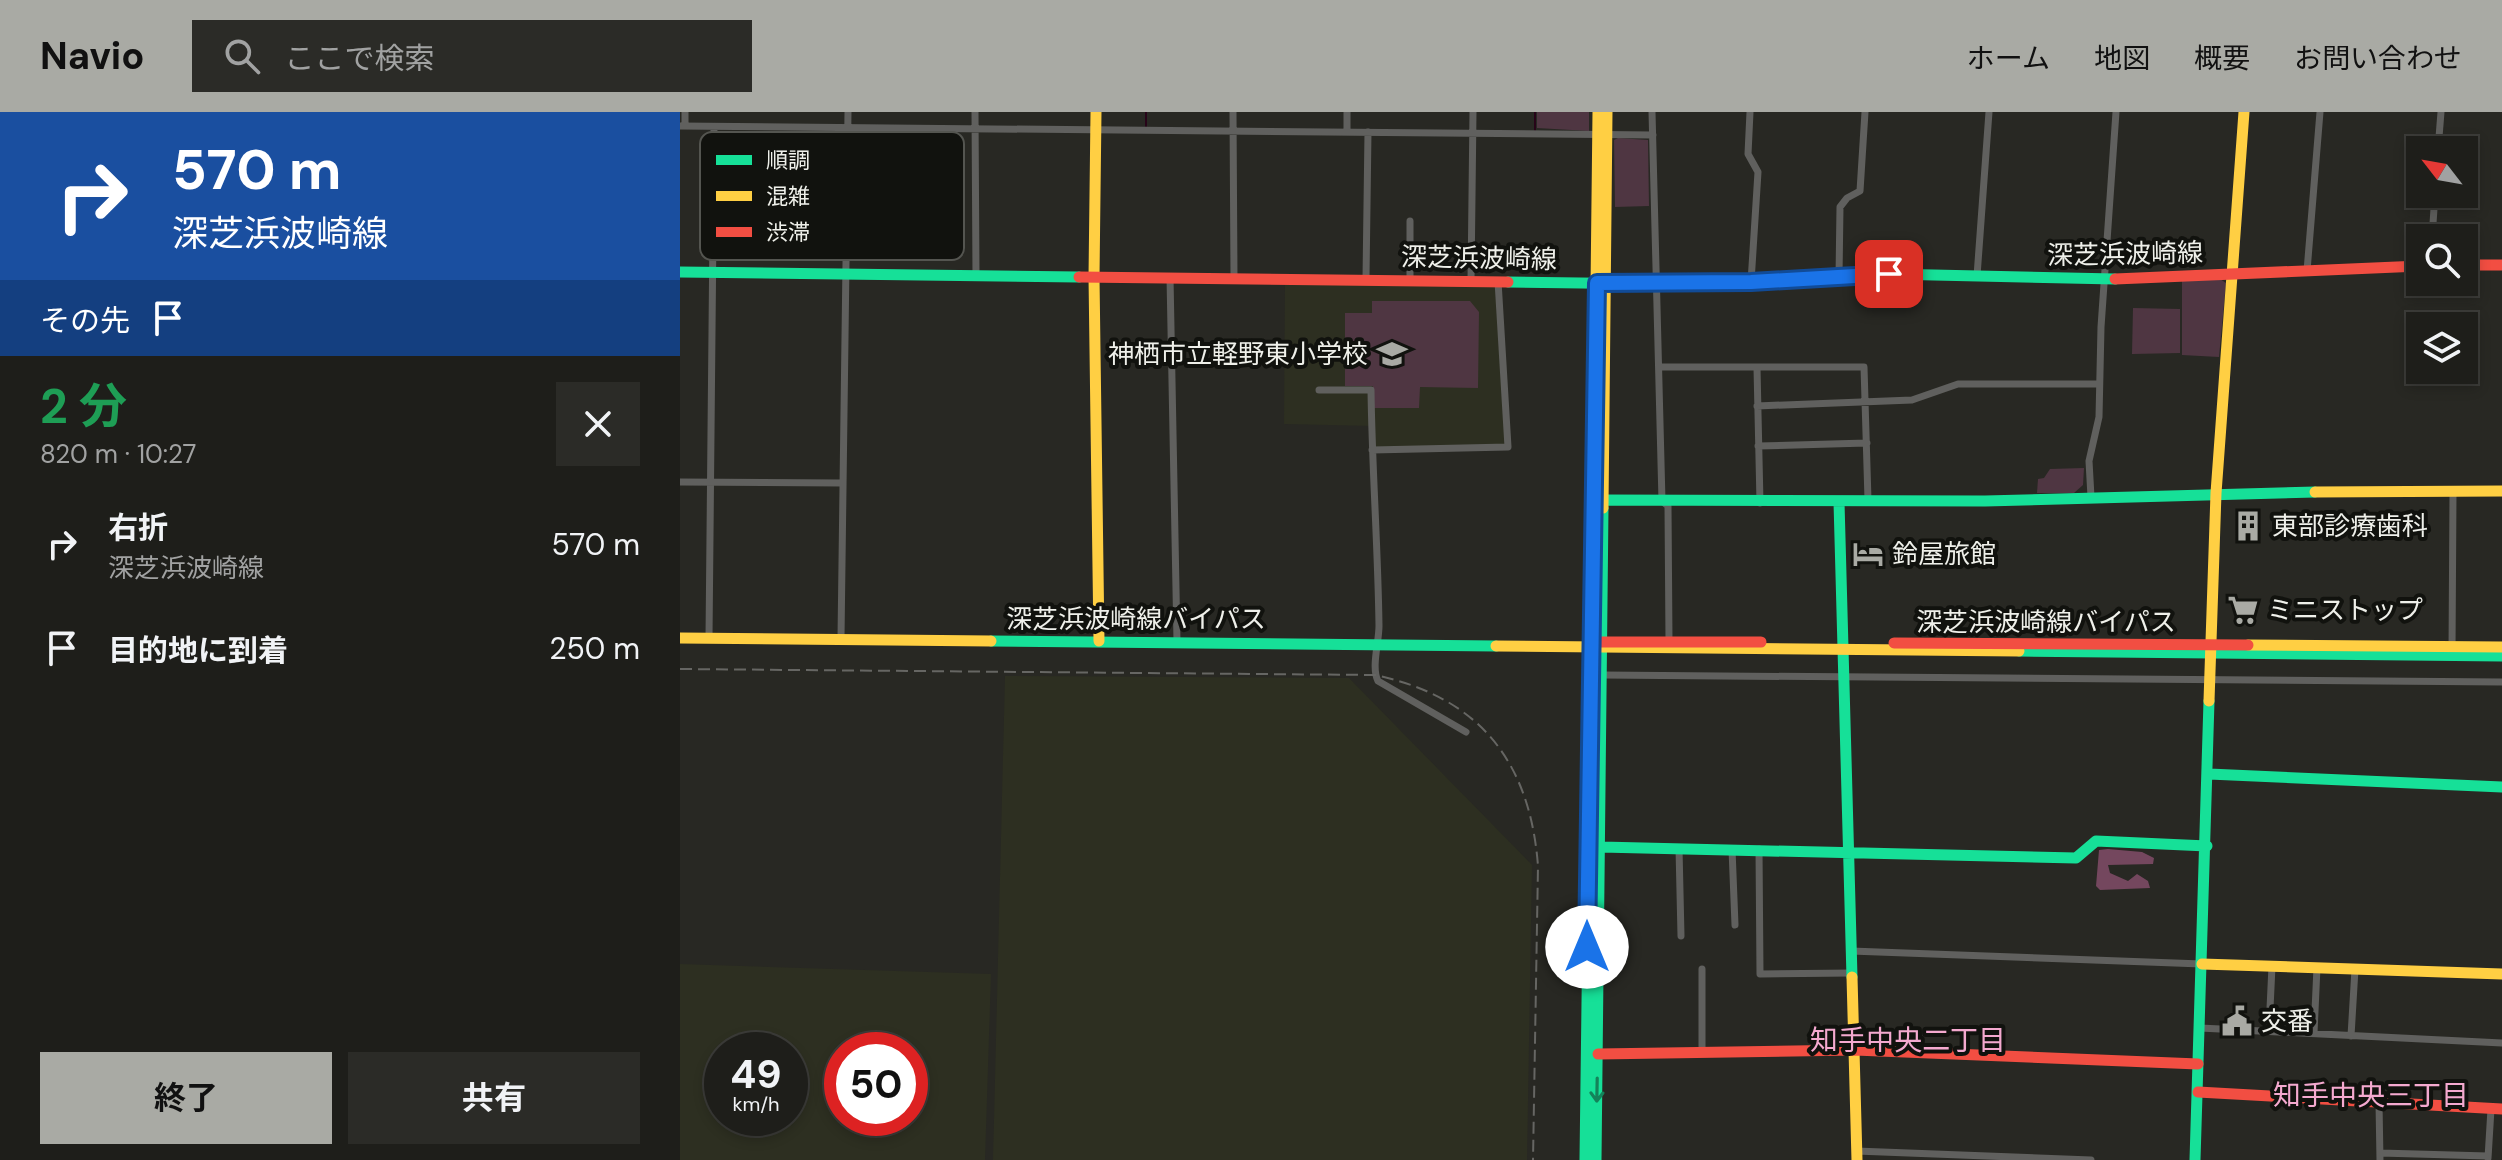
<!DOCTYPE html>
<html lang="ja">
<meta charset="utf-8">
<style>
body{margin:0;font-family:"DM Sans","Noto Sans JP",sans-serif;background:#2b2b27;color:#f1f3f6;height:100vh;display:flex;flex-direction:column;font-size:30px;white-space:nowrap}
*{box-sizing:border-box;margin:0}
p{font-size:26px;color:#a1a2a2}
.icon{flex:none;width:44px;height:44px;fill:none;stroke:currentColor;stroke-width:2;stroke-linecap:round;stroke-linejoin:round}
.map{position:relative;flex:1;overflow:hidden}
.side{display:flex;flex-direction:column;background:#1e1e1a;width:680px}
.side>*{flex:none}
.banner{background:#1a4fa0;color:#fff;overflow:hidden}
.needle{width:52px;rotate:301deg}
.tools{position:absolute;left:1726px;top:24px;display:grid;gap:16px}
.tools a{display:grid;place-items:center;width:72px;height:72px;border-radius:0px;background:#1e1e1a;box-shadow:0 4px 12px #0003,0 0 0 2px #3c3c39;font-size:40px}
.speed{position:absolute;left:24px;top:920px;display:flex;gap:16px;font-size:40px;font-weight:700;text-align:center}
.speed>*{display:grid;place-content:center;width:104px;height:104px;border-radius:50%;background:#1e1e1a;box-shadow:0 4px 12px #0003,0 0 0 2px #3c3c39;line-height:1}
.speed small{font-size:20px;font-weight:400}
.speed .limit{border:12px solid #d22;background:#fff;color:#111}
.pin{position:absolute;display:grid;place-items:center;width:68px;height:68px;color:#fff;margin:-34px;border-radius:16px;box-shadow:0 4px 12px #0006}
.me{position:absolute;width:88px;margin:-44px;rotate:0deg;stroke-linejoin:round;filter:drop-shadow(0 0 6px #0008)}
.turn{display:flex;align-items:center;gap:28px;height:168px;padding:0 40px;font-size:36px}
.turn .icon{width:104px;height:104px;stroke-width:2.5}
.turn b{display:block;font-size:56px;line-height:68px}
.then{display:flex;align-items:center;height:76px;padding:0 40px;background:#0003;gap:16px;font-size:30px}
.round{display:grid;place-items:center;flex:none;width:84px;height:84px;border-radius:0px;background:#2b2b27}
.headline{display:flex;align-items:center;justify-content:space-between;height:136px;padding:0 40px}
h1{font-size:48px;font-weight:700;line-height:60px;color:#1e9e55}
.primary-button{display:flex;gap:16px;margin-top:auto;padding:16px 40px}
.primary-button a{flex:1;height:92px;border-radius:0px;background:#a9aaa4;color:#111;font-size:32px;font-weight:700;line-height:92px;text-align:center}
.primary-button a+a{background:#2b2b27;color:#f1f3f6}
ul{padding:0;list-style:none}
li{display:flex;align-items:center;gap:24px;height:104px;padding:0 40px}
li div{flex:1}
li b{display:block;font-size:30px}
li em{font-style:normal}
header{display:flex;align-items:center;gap:48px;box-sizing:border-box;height:112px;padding:0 40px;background:#a9aaa4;color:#111}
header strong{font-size:38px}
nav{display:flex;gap:44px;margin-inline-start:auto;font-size:28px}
.search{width:560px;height:72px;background:#2b2b27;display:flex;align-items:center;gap:20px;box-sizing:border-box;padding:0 28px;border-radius:0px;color:#a1a2a2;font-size:30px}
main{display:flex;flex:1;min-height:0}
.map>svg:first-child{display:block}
</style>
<header>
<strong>Navio</strong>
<div class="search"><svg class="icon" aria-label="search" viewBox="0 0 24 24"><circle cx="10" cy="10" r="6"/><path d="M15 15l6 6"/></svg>ここで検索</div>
<nav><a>ホーム</a><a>地図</a><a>概要</a><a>お問い合わせ</a></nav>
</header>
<main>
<section class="side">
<div class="banner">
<div class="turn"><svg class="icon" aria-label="right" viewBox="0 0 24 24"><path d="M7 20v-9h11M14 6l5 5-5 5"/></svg><div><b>570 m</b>深芝浜波崎線</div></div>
<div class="then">その先<svg class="icon" aria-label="arrive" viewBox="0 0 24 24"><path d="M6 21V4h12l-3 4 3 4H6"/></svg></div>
</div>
<div class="headline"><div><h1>2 分</h1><p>820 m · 10:27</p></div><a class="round"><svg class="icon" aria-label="close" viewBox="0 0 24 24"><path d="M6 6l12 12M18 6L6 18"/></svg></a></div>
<ul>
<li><svg class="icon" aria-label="right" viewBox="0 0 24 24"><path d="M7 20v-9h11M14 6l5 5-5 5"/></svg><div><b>右折</b><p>深芝浜波崎線</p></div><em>570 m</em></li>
<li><svg class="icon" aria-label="arrive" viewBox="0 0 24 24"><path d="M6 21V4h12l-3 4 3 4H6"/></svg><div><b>目的地に到着</b></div><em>250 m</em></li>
</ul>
<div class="primary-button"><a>終了</a><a>共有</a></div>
</section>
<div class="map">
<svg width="1822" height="1048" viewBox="0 0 1822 1048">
<rect width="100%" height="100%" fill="#282823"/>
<path fill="#2d2f21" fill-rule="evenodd" d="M605 171 815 173 825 332 694 336 693 314 604 312Z
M325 564 669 566 852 753 847 1048H313Z
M0 852 311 862 305 1048H0ZM42 938H110V1006H42ZM162 938H230V1006H162Z"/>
<path fill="#4f3642" d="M857 0H909V19L857 16Z
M938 26 968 28 969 94 935 95 934 28Z
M1540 167 1546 171 1539 245 1502 243V169Z
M692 189H790L799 200 798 276 740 275 739 296H693V274H665V201H692Z
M1453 196 1500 197V241L1452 242Z
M1404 356 1403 373 1394 381H1357L1358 367 1364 366 1370 357Z"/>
<path fill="#74475e" d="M1428 737 1462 740 1474 746 1473 752 1428 753 1430 761 1448 769 1457 762 1468 769 1470 776 1420 778 1416 774 1419 738Z"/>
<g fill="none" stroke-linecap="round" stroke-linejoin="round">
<path stroke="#270418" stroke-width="2" d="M466 14V0
M855 18V0"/>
<path stroke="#60605e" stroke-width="7" d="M295 0 296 164
M553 0 554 165
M972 0 982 389 988 394 989 529
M1070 0 1068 42 1078 60 1071 170
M0 14 973 23
M5 14V0
M667 20V0
M1758 38 1761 0
M730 109V167
M1752 126 1755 82
M1627 159 1640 0
M1297 164 1309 0
M490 165 497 529
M1159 165 1160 95 1167 86 1180 79 1185 0
M686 166 688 20
M791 168 793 0
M981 255H1184L1188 388
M1077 256 1080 391
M639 278H691C692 357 698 435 699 514 699 530 691 556 698 569L786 620
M1077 294 1232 288 1278 272H1418
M1078 334 1187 331
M692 338 828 335 818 169
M0 370 162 371
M1411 385 1409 349 1419 305 1421 215 1436 0
M29 526 34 15
M161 526 168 0
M1772 539 1773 381
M923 563 1822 570
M999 736 1001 824
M1052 737 1055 813
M1079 737 1080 862 1172 861
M1171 839 1522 852
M1520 916 1822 931
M1589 918 1592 854
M1634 921 1637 855
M1671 924 1675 857
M1022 939V857
M1699 991 1700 1048
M1176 1039 1411 1048
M1700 1041 1808 1044
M1808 1046 1811 997"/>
<path stroke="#16e098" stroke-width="11" d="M0 160 399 165
M828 170 977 172 1209 162 1435 167
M922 388 1305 389 1635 380
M1159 390 1172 865
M311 529 816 534
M1339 539 1822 544
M1529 662 1822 675
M921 735 1396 746 1416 729 1527 734
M905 1048 915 263
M916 1048 923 396
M1515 1048 1529 589"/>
<path stroke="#ffcf43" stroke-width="11" d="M416 0 414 165 419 529
M915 263 918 0
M1635 380 1822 379
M923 396 927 0
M0 526 311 529
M1568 533 1822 535
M816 534 1339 539
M1529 589 1536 381 1564 0
M1522 852 1822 862
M1172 865 1177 1048"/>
<path stroke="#f24e42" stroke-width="11" d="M1784 153H1822
M399 165 828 170
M1435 167 1740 154
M919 530H1081
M1214 531 1568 533
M918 942 1175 938 1518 952
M1518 980 1822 997"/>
<path stroke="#666663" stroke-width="2" stroke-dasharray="12 6" stroke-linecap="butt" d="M0 557 695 563C799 585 850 649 858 754L853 1048"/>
</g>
<defs><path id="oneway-shaft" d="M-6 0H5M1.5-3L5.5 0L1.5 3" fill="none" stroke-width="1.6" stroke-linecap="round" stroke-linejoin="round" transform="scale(2)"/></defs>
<use stroke="#14835a" href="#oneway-shaft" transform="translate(917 978) rotate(91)"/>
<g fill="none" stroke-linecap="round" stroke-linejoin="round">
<g stroke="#114b97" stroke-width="20">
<path id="route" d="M907 835 917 171 1071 170 1209 162"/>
</g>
<use href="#route" stroke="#1a73e8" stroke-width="14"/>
</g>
<defs>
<g id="school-bare" transform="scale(2.4)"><path d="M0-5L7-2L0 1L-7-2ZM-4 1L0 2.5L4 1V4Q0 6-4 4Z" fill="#a9aaa4" stroke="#11120e" stroke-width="2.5" paint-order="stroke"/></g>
<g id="building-bare" transform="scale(2.4)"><path d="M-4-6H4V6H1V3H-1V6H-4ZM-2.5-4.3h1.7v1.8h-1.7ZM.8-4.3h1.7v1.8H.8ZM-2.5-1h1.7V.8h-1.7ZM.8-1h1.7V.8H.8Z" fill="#a9aaa4" stroke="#11120e" stroke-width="2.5" paint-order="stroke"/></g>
<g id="hotel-bare" transform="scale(2.4)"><path d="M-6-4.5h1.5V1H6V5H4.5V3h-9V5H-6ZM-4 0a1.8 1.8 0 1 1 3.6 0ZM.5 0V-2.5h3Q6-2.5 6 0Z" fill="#a9aaa4" stroke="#11120e" stroke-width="2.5" paint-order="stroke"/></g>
<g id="supermarket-bare" transform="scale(2.4)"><path d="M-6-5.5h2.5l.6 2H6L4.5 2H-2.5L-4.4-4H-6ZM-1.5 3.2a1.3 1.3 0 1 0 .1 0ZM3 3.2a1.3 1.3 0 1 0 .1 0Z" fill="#a9aaa4" stroke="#11120e" stroke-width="2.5" paint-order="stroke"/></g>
<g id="civic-bare" transform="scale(2.4)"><path d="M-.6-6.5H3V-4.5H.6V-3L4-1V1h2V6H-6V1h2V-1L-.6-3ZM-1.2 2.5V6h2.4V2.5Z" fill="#a9aaa4" stroke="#11120e" stroke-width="2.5" paint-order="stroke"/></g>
</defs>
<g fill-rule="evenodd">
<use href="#school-bare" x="712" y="242"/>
<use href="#building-bare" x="1568" y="414"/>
<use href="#hotel-bare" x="1188" y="442"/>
<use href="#supermarket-bare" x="1563" y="498"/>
<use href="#civic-bare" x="1557" y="909"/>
</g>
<g text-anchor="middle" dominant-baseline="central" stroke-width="8" stroke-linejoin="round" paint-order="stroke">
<g font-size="26" fill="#eff0ea" stroke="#11120e">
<text transform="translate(1445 142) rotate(-1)">深芝浜波崎線</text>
<text transform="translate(799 146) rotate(1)">深芝浜波崎線</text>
<text x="456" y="507">深芝浜波崎線バイパス</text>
<text x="1366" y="510">深芝浜波崎線バイパス</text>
</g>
<g font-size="26" fill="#eff0ea" stroke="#11120e" text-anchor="start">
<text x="688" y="242" text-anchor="end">神栖市立軽野東小学校</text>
<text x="1592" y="414">東部診療歯科</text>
<text x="1212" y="442">鈴屋旅館</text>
<text x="1587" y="498">ミニストップ</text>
<text x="1581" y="909">交番</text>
</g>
<g font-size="28" fill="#f4a9cf" stroke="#11120e">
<text x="1228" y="928">知手中央二丁目</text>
<text x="1691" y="983">知手中央三丁目</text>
</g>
</g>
<rect x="20" y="20" width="264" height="128" rx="12" fill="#11120e" stroke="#545550" stroke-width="2"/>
<rect x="36" y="43" width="36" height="10" fill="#16e098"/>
<rect x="36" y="79" width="36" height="10" fill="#ffcf43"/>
<rect x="36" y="115" width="36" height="10" fill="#f24e42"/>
<g font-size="22" fill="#eff0ea">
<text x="86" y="56">順調</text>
<text x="86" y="92">混雑</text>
<text x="86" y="128">渋滞</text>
</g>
</svg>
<div class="tools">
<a><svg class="needle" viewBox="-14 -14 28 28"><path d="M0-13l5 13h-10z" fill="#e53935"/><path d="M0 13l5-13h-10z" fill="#a1a2a2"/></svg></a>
<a><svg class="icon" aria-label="search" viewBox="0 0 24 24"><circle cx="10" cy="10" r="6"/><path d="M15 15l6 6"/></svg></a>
<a><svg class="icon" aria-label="layers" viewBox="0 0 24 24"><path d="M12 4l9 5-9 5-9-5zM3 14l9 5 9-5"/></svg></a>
</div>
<div class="speed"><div>49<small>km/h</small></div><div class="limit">50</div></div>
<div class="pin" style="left:1209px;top:162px;background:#d93025"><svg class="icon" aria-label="arrive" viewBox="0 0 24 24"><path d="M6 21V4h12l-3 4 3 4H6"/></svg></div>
<svg class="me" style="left:907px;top:835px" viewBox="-20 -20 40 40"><circle r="19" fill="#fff"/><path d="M0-13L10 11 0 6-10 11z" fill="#1a73e8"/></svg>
</div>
</main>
